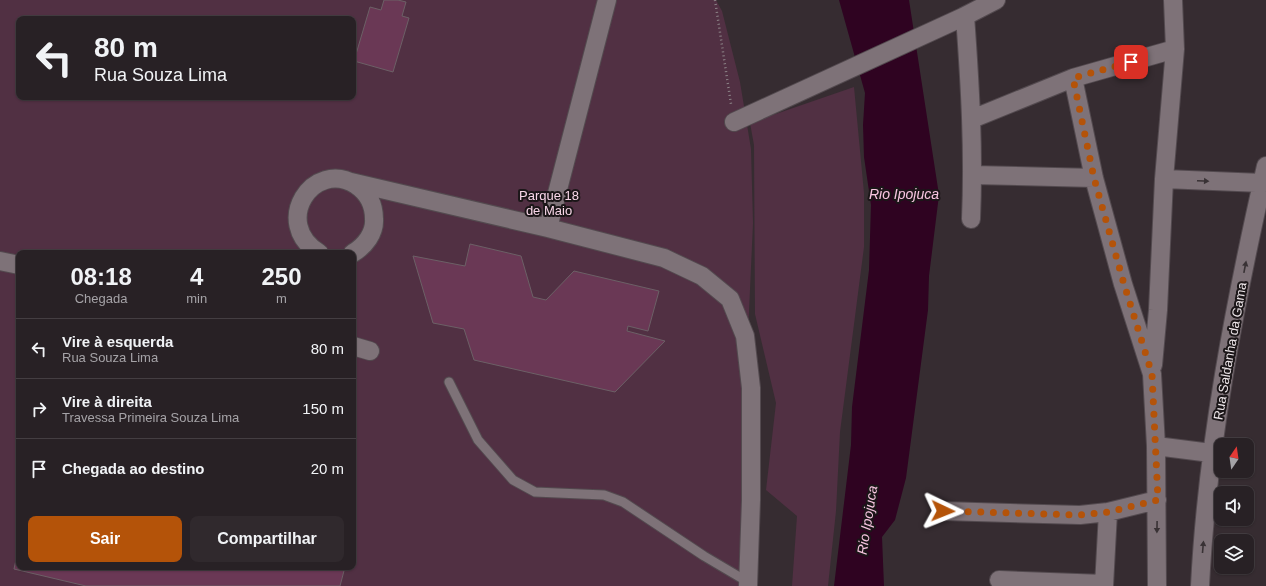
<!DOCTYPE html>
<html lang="pt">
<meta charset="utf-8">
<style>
body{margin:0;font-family:Arial,sans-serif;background:#30292d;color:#f1f3f6;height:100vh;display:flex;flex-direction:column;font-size:15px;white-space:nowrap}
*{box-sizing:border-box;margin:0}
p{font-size:13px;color:#a5a3a7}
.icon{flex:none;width:22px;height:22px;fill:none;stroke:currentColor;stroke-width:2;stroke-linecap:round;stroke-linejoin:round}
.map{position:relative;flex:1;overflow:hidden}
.panel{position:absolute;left:16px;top:250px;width:340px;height:320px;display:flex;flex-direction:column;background:#282125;border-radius:8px;box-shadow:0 1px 3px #0004,0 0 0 1px #443e42}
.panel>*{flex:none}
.top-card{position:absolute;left:16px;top:16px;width:340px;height:84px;border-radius:8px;box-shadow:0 1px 3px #0004,0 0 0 1px #443e42;background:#282125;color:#f1f3f6;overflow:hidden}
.needle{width:26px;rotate:13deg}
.fabs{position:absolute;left:1214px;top:438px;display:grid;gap:8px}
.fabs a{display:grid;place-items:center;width:40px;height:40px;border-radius:8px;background:#282125;box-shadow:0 1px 3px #0004,0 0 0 1px #443e42;font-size:20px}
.pin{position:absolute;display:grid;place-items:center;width:34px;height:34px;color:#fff;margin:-17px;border-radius:8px;box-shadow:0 2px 6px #0006}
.me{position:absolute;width:44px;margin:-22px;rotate:92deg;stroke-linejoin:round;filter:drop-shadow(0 0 3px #0008)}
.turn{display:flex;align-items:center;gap:14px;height:84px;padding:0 12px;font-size:18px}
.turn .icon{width:52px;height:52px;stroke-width:2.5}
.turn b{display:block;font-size:28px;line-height:34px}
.eta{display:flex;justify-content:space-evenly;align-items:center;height:68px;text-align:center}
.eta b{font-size:24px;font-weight:700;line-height:28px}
.button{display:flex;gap:8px;margin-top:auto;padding:8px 12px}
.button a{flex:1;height:46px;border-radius:8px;background:#b45309;color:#fff;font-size:16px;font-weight:700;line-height:46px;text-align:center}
.button a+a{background:#30292d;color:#f1f3f6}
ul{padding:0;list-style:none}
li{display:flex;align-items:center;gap:12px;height:60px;padding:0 12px;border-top:1px solid #443e42}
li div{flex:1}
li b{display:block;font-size:15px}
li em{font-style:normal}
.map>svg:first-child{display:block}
</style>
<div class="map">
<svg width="1266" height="586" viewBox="0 0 1266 586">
<rect width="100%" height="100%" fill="#362c31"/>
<path fill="#513043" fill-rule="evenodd" d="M0 0H716L722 11 740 82 751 149 753 223 746 378 741 586H0ZM19 19H353V97H19ZM19 253H353V567H19Z
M854 87 864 193V247L840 432 836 511 828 586H792L797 516 766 490 776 403 755 314 754 145 750 123Z"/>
<path fill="#2f0321" d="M839 0H909L939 195 929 276 928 310 906 478 895 520 882 537 884 586H834L851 445 852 407 869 270 871 205 864 157 863 125 865 93Z"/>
<path fill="#6a3855" stroke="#6c6066" d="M384 0H398L406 2 402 16 409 18 393 72 354 61 370 7 381 10Z
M470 244 521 256 533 297 546 300 574 271 659 291 648 331 628 326 627 331 665 341 615 392 474 360 464 329 433 323 413 256 465 266Z
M19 546V567H345L340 586H86L14 569Z"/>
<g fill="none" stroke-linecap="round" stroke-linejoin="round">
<g stroke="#534a4f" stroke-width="11">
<path id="lane" d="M449 382 478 440 513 480 535 492 604 495 623 502 704 556 748 582"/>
</g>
<g stroke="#534a4f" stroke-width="20">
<path id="street" d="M965 16C970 84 974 151 971 219
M1073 78 1094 178 1123 284 1152 374 1156 446 1157 586
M972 119 1073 78 1175 49
M734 122 963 17 996 0
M973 175 1094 178
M1164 179 1262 183
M351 182 548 228 664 258 702 276 730 299 745 336 751 388V500L748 586
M548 228 607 0
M319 253C271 223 313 158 356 185 368 193 374 205 374 219 375 233 365 246 353 253
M0 261 19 265
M353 346 370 351
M1153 365 1158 310 1164 179 1175 49 1173 0
M1156 446 1211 453
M943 511 1080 515 1108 512 1157 500
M999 580 1104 584
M1104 586 1108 512
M1200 586C1207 446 1235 302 1266 166"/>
</g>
<path stroke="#8c8387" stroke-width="2.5" stroke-dasharray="1 3" stroke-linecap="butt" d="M715 0 731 104"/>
<use href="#lane" stroke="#7e7278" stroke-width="9"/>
<use href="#street" stroke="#7e7278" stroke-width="18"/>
</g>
<defs><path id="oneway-solid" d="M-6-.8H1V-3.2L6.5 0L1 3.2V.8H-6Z"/></defs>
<g fill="#393235">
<use href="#oneway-solid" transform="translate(1203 181) rotate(3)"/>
<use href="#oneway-solid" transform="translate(1245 267) rotate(-79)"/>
<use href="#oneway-solid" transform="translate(1157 527) rotate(91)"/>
<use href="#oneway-solid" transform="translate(1203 547) rotate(-85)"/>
</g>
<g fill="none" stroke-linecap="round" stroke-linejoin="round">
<path stroke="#b45309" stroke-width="7" stroke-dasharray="0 12.6" d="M943 511 1080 515 1108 512 1158 500 1152 374 1124 284 1094 178 1073 78 1131 62"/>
</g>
<g text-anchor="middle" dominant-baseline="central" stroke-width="4" stroke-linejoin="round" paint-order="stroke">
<g font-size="13" fill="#f8d6e8" stroke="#1b1618">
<text x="549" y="195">Parque 18<tspan x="549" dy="15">de Maio</tspan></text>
</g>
<g font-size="13" fill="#ece5e8" stroke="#1b1618">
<text transform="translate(1230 351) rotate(-80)">Rua Saldanha da Gama</text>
</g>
<g font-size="14" font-style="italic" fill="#f7c5e0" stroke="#1b1618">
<text x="904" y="194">Rio Ipojuca</text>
<text transform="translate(867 520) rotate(-81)">Rio Ipojuca</text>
</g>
</g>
</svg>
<div class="fabs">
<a><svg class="needle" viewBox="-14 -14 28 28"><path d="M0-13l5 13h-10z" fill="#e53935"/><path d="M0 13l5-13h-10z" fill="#a5a3a7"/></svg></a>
<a><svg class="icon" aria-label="sound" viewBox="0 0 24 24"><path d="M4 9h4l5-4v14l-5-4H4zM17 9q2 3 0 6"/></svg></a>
<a><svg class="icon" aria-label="layers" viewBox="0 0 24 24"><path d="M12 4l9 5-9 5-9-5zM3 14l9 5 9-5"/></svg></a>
</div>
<div class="pin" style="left:1131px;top:62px;background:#d93025"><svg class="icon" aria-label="arrive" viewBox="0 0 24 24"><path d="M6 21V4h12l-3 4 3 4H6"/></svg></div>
<svg class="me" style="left:943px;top:511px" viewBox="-20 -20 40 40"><path d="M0-17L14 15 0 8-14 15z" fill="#b45309" stroke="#fff" stroke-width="4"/></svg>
<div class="top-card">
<div class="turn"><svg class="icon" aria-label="left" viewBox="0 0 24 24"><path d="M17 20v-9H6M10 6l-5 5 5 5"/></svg><div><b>80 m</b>Rua Souza Lima</div></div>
</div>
<section class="panel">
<div class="eta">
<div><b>08:18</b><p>Chegada</p></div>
<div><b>4</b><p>min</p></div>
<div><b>250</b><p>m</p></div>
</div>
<ul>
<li><svg class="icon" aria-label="left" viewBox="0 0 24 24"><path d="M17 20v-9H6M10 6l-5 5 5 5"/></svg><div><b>Vire à esquerda</b><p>Rua Souza Lima</p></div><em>80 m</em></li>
<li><svg class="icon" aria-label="right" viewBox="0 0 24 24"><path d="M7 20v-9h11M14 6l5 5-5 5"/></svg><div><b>Vire à direita</b><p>Travessa Primeira Souza Lima</p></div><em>150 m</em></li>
<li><svg class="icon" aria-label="arrive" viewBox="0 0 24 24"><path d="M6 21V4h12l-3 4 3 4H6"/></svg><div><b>Chegada ao destino</b></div><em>20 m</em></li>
</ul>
<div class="button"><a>Sair</a><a>Compartilhar</a></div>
</section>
</div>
